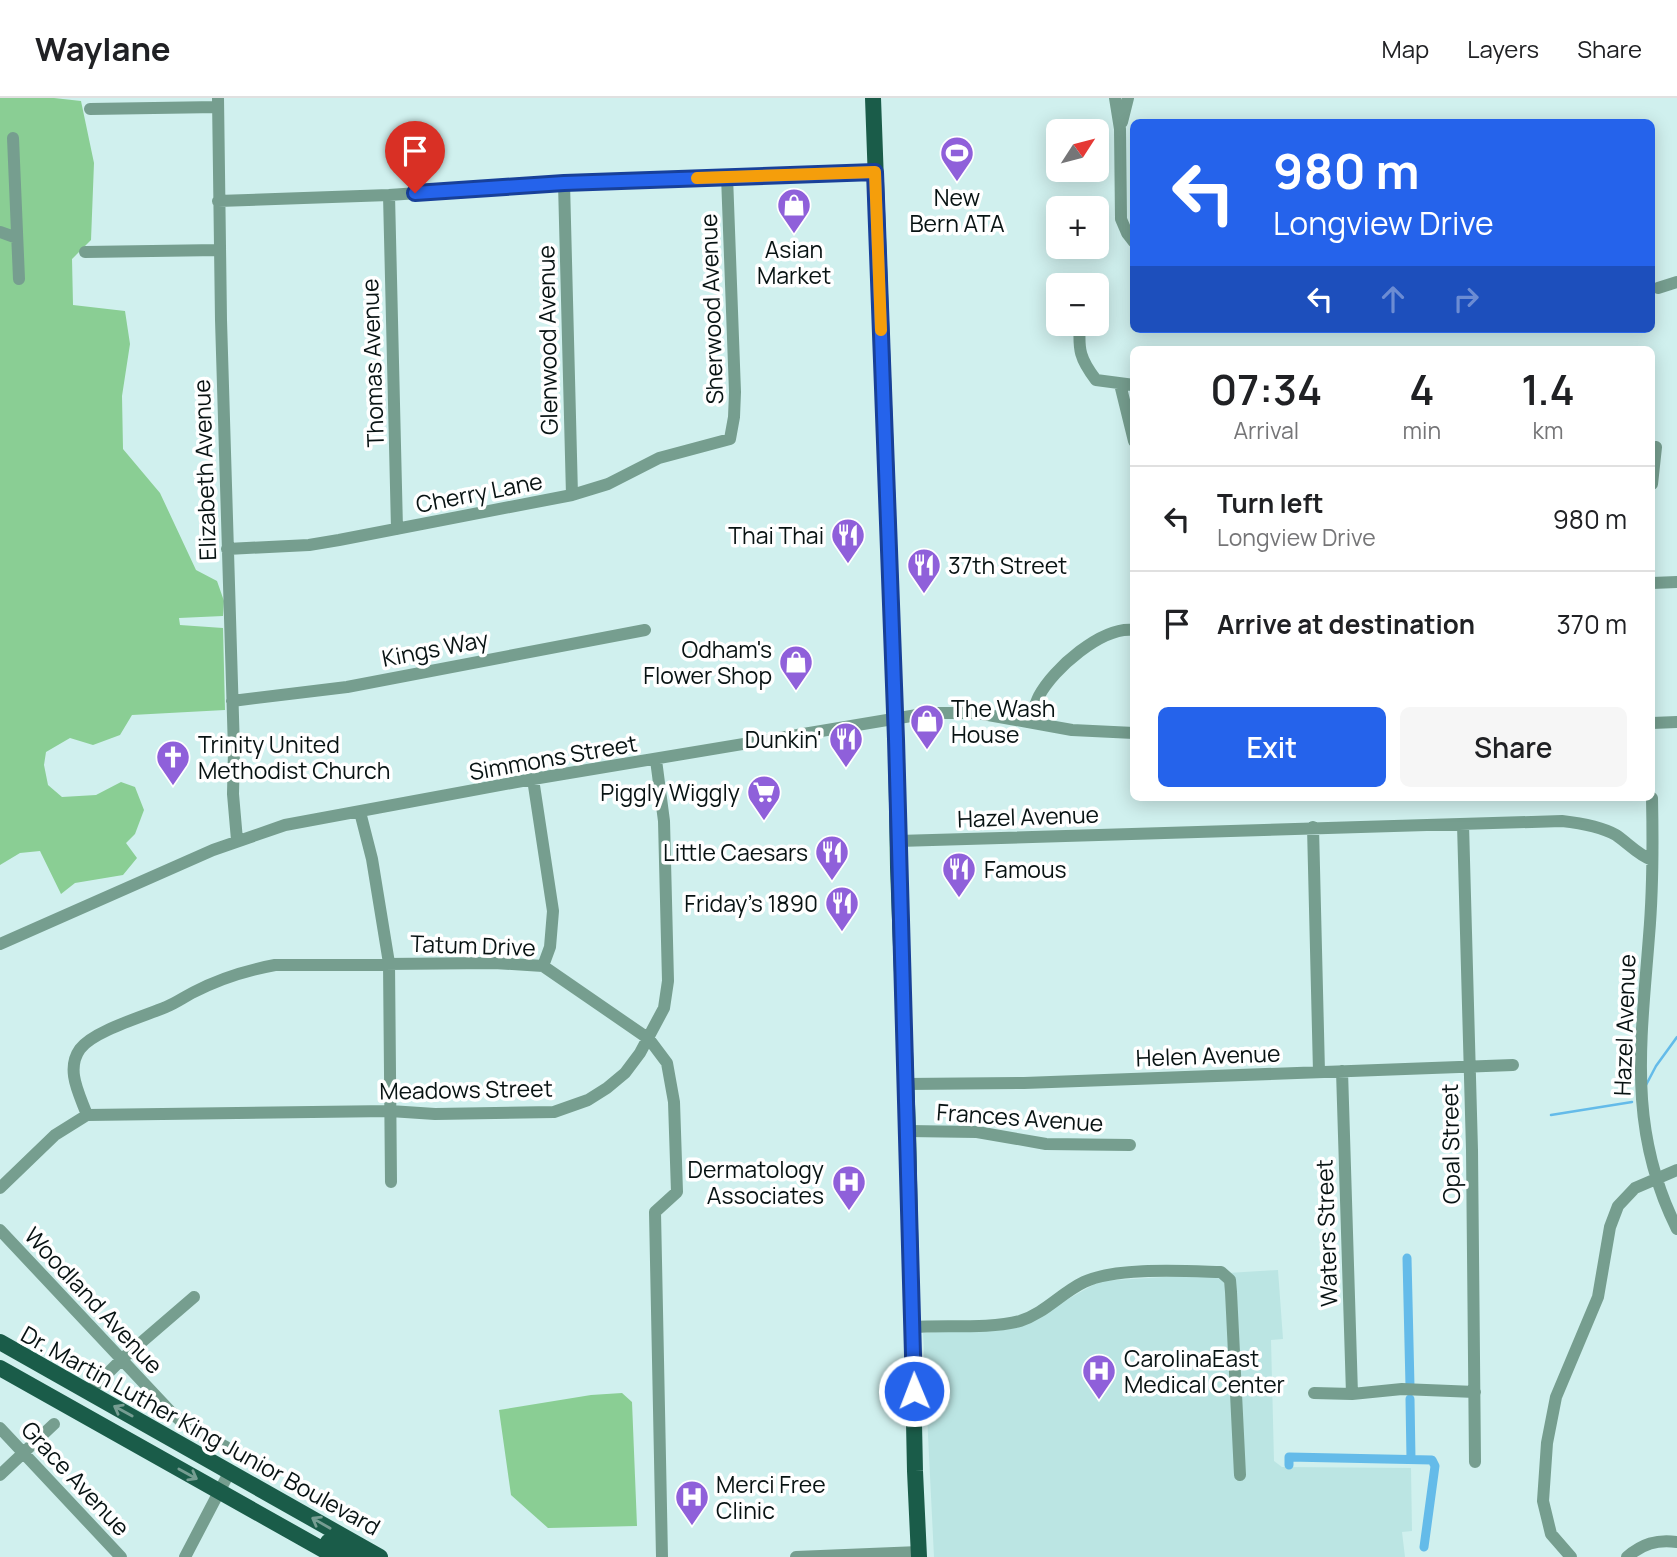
<!DOCTYPE html>
<meta charset="utf-8">
<style>
body{margin:0;font-family:Manrope,sans-serif;background:#f6f6f6;color:#202124;height:100vh;display:flex;flex-direction:column;font-size:26px;white-space:nowrap}
*{box-sizing:border-box;margin:0}
p{font-size:23px;color:#757577}
.icon{flex:none;width:38px;height:38px;fill:none;stroke:currentColor;stroke-width:2;stroke-linecap:round;stroke-linejoin:round}
.map{position:relative;flex:1;overflow:hidden}
.drawer{position:absolute;left:1130px;top:248px;width:525px;height:455px;display:flex;flex-direction:column;background:#fff;border-radius:10px;box-shadow:0 4px 18px #0003}
.drawer>*{flex:none}
.guide{position:absolute;left:1130px;top:21px;width:525px;height:214px;border-radius:10px;box-shadow:0 4px 18px #0003;background:#2563eb;color:#fff;overflow:hidden}
.needle{width:46px;rotate:54deg}
.tools{position:absolute;left:1046px;top:21px;display:grid;gap:14px}
.tools a{display:grid;place-items:center;width:63px;height:63px;border-radius:10px;background:#fff;box-shadow:0 4px 18px #0003;font-size:35px}
.pin{position:absolute;display:grid;place-items:center;width:60px;height:60px;color:#fff;margin:-72px -30px;border-radius:50% 50% 50% 0;rotate:-45deg;box-shadow:0 0 7px #0007}
.pin .icon{rotate:45deg}
.me{position:absolute;width:77px;margin:-38px;rotate:359deg;stroke-linejoin:round;filter:drop-shadow(0 0 5px #0008)}
.turn{display:flex;align-items:center;gap:24px;height:147px;padding:0 28px;font-size:32px}
.turn .icon{width:91px;height:91px;stroke-width:2.5}
.turn b{display:block;font-size:49px;line-height:60px}
.lanes{display:flex;align-items:center;height:66px;padding:0 28px;background:#0003;justify-content:center;gap:35px;direction:ltr}
.lanes .off{opacity:.35}
.eta{display:flex;justify-content:space-evenly;align-items:center;height:119px;text-align:center}
.eta b{font-size:42px;font-weight:600;line-height:49px}
.button{display:flex;gap:14px;margin-top:auto;padding:14px 28px}
.button a{flex:1;height:80px;border-radius:10px;background:#2563eb;color:#fff;font-size:28px;font-weight:600;line-height:80px;text-align:center}
.button a+a{background:#f6f6f6;color:#202124}
ul{padding:0;list-style:none}
li{display:flex;align-items:center;gap:21px;height:105px;padding:0 28px;border-top:2px solid #e0e0e0}
li div{flex:1}
li b{display:block;font-size:26px}
li em{font-style:normal}
header{display:flex;align-items:center;gap:42px;box-sizing:border-box;height:98px;padding:0 35px;background:#fff;border-bottom:2px solid #e0e0e0}
header strong{font-size:33px}
nav{display:flex;gap:38px;margin-inline-start:auto;font-size:24px}
.map>svg:first-child{display:block}
</style>
<header>
<strong>Waylane</strong>
<nav><a>Map</a><a>Layers</a><a>Share</a></nav>
</header>
<div class="map">
<svg width="1677" height="1459" viewBox="0 0 1677 1459">
<rect width="100%" height="100%" fill="#d0f0ee"/>
<path fill="#bbe5e3" d="M1278 1172 1283 1241 1271 1242 1274 1363 1282 1369 1411 1370 1412 1433 1402 1434 1405 1459H934L923 1235 1022 1227 1100 1183Z"/>
<path fill="#8ace94" d="M0 0H54L81 3 94 65 91 142 72 161 73 207 125 213 130 246 122 298 123 351 160 395 196 472 217 483 224 503 223 518 179 520 180 527 223 530 225 612 132 617 120 637 93 647 70 640 46 654 44 667 48 687 62 699 96 697 121 684 135 689 144 712 135 736 126 745 137 760 123 777 75 785 61 796 40 753 20 755 0 767Z
M622 1295 632 1304 637 1428 548 1430 511 1397 499 1312 591 1297Z"/>
<g fill="none" stroke-linecap="round" stroke-linejoin="round">
<path stroke="#64bbe9" stroke-width="2.5" d="M1646 987 1656 968 1677 939
M1551 1017 1632 1004"/>
<path stroke="#64bbe9" stroke-width="9" d="M1407 1160 1410 1288
M1410 1301 1411 1361
M1289 1367V1359L1432 1362 1435 1368 1424 1449"/>
<path stroke="#769e8f" stroke-width="12" d="M218 0 221 222 234 652 233 696 237 742
M1115 0 1120 31 1121 121 1127 135 1134 144
M90 11 218 9
M1122 24 1128 0
M13 40 19 181
M564 85 572 397
M389 97 397 431
M218 103 389 97 564 85 875 74
M0 134 17 140
M85 154 219 152
M1658 190 1677 184
M1080 226C1078 252 1080 261 1096 282L1134 287
M1120 286 1134 343
M1652 386 1656 349
M227 451 309 447 339 442 572 397 608 386 659 360 730 341 734 319 735 294 727 78
M1652 485 1677 484
M232 603 347 589 645 532
M1029 624C1033 615 1035 606 1039 598 1053 571 1102 528 1134 532
M1652 625 1677 624
M533 681 553 813 550 849 543 868
M1652 700C1653 746 1653 792 1649 838 1641 944 1627 1031 1677 1131
M360 714 372 761 389 865 391 1084
M1463 726 1472 1052 1475 1364
M1313 729 1319 974
M898 743 1562 723C1580 725 1600 728 1616 737 1629 746 1638 757 1652 762
M0 846 213 752 285 727 533 681 929 615H977L1072 632 1134 635
M1342 973 1352 1296
M905 986 1024 985 1513 967
M87 1017C80 997 65 972 80 951 93 933 145 918 166 909 176 905 184 899 194 894 219 881 248 872 275 867L494 865 543 868 649 941 667 965 674 1004 677 1094 655 1114 662 1459
M908 1033 977 1034 1046 1046 1130 1047
M0 1090 55 1037 87 1017 390 1013 435 1016 554 1014 588 1002 607 990 625 975 640 955 664 910 668 883 664 723 656 662
M0 1132 171 1314 183 1325 226 1349
M913 1229C945 1227 990 1231 1020 1223 1045 1215 1061 1195 1084 1184 1116 1169 1184 1173 1221 1174L1230 1182 1231 1194 1240 1377
M89 1294 122 1261 194 1199
M1314 1295 1352 1296 1402 1291 1475 1294
M0 1330 121 1459
M0 1377 54 1326
M185 1459 230 1373
M796 1459 919 1454
M1571 1459 1551 1436 1543 1403 1547 1345 1556 1299 1598 1199 1610 1129 1618 1108 1635 1090 1677 1072
M1627 1459C1642 1446 1657 1441 1677 1444"/>
<path stroke="#1a5c49" stroke-width="16" d="M873 0 896 641 898 769 908 1033 915 1373 919 1459
M0 1244 380 1459
M0 1270 336 1459
M328 1444 356 1459"/>
</g>
<defs><path id="oneway-shaft" d="M-6 0H5M1.5-3L5.5 0L1.5 3" fill="none" stroke-width="1.6" stroke-linecap="round" stroke-linejoin="round" transform="scale(1.75)"/></defs>
<g stroke="#769d92">
<use href="#oneway-shaft" transform="translate(123 1313) rotate(-151)"/>
<use href="#oneway-shaft" transform="translate(188 1376) rotate(29)"/>
<use href="#oneway-shaft" transform="translate(321 1425) rotate(-150)"/>
</g>
<g fill="none" stroke-linecap="round" stroke-linejoin="round">
<g stroke="#184099" stroke-width="18">
<path id="route" d="M415 95 564 85 875 74 896 641 914 1293"/>
</g>
<use href="#route" stroke="#2563eb" stroke-width="12"/>
<path stroke="#f59e0b" stroke-width="12" d="M697 80 875 74 881 232"/>
</g>
<defs>
<g id="stadium-pin" transform="scale(1.75)"><path d="M0 17L-7.5 6A9.5 9.5 0 1 1 7.5 6Z" fill="#8f60da" stroke="#fff"/><path d="M0-5a6.5 5 0 1 0 0 10a6.5 5 0 1 0 0-10ZM-3.5-1.8h7v3.6h-7Z" fill="#fff"/></g>
<g id="shop-pin" transform="scale(1.75)"><path d="M0 17L-7.5 6A9.5 9.5 0 1 1 7.5 6Z" fill="#8f60da" stroke="#fff"/><path d="M-5-2.5h2.3a2.7 3.5 0 0 1 5.4 0H5L5.5 6h-11ZM-1.5-2.5h3a1.5 2.3 0 0 0-3 0Z" fill="#fff"/></g>
<g id="restaurant-pin" transform="scale(1.75)"><path d="M0 17L-7.5 6A9.5 9.5 0 1 1 7.5 6Z" fill="#8f60da" stroke="#fff"/><path d="M-5-6h1v4h1v-4h1v4h1v-4h1v5L-1.5 .5V6h-2V.5L-5-1ZM5-6V6H3V1.5H1.5Q1.5-4 5-6Z" fill="#fff"/></g>
<g id="church-pin" transform="scale(1.75)"><path d="M0 17L-7.5 6A9.5 9.5 0 1 1 7.5 6Z" fill="#8f60da" stroke="#fff"/><path d="M-1.2-6h2.4v3.5h3.3v2.4h-3.3V6h-2.4V-.1h-3.3v-2.4h3.3Z" fill="#fff"/></g>
<g id="supermarket-pin" transform="scale(1.75)"><path d="M0 17L-7.5 6A9.5 9.5 0 1 1 7.5 6Z" fill="#8f60da" stroke="#fff"/><path d="M-6-5.5h2.5l.6 2H6L4.5 2H-2.5L-4.4-4H-6ZM-1.5 3.2a1.3 1.3 0 1 0 .1 0ZM3 3.2a1.3 1.3 0 1 0 .1 0Z" fill="#fff"/></g>
<g id="hospital-pin" transform="scale(1.75)"><path d="M0 17L-7.5 6A9.5 9.5 0 1 1 7.5 6Z" fill="#8f60da" stroke="#fff"/><path d="M-5-5h3v3.5h4V-5h3V5h-3V1.5h-4V5h-3Z" fill="#fff"/></g>
</defs>
<g fill-rule="evenodd">
<use href="#stadium-pin" x="957" y="55"/>
<use href="#shop-pin" x="794" y="107"/>
<use href="#restaurant-pin" x="848" y="437"/>
<use href="#restaurant-pin" x="924" y="467"/>
<use href="#shop-pin" x="796" y="564"/>
<use href="#shop-pin" x="927" y="623"/>
<use href="#restaurant-pin" x="846" y="641"/>
<use href="#church-pin" x="173" y="659"/>
<use href="#supermarket-pin" x="764" y="694"/>
<use href="#restaurant-pin" x="832" y="754"/>
<use href="#restaurant-pin" x="959" y="771"/>
<use href="#restaurant-pin" x="842" y="805"/>
<use href="#hospital-pin" x="849" y="1084"/>
<use href="#hospital-pin" x="1099" y="1273"/>
<use href="#hospital-pin" x="692" y="1399"/>
</g>
<g text-anchor="middle" dominant-baseline="central" stroke-width="7" stroke-linejoin="round" paint-order="stroke">
<g font-size="23" fill="#081313" stroke="#fff" text-anchor="end">
<text x="957" y="99" text-anchor="middle">New<tspan x="957" dy="26">Bern ATA</tspan></text>
<text x="794" y="151" text-anchor="middle">Asian<tspan x="794" dy="26">Market</tspan></text>
<text x="824" y="437">Thai Thai</text>
<text x="948" y="467" text-anchor="start">37th Street</text>
<text x="772" y="551">Odham's<tspan x="772" dy="26">Flower Shop</tspan></text>
<text x="951" y="610" text-anchor="start">The Wash<tspan x="951" dy="26">House</tspan></text>
<text x="822" y="641">Dunkin'</text>
<text x="198" y="646" text-anchor="start">Trinity United<tspan x="198" dy="26">Methodist Church</tspan></text>
<text x="740" y="694">Piggly Wiggly</text>
<text x="808" y="754">Little Caesars</text>
<text x="984" y="771" text-anchor="start">Famous</text>
<text x="818" y="805">Friday's 1890</text>
<text x="824" y="1071">Dermatology<tspan x="824" dy="26">Associates</tspan></text>
<text x="1124" y="1260" text-anchor="start">CarolinaEast<tspan x="1124" dy="26">Medical Center</tspan></text>
<text x="716" y="1386" text-anchor="start">Merci Free<tspan x="716" dy="26">Clinic</tspan></text>
</g>
<g font-size="23" fill="#081313" stroke="#fff">
<text transform="translate(711 211) rotate(-92)">Sherwood Avenue</text>
<text transform="translate(547 242) rotate(-91)">Glenwood Avenue</text>
<text transform="translate(372 265) rotate(-92)">Thomas Avenue</text>
<text transform="translate(204 372) rotate(-92)">Elizabeth Avenue</text>
<text transform="translate(479 394) rotate(-11)">Cherry Lane</text>
<text transform="translate(435 550) rotate(-11)">Kings Way</text>
<text transform="translate(553 659) rotate(-10)">Simmons Street</text>
<text transform="translate(1028 718) rotate(-2)">Hazel Avenue</text>
<text transform="translate(473 847) rotate(2)">Tatum Drive</text>
<text transform="translate(1624 927) rotate(-88)">Hazel Avenue</text>
<text transform="translate(1208 957) rotate(-2)">Helen Avenue</text>
<text transform="translate(466 991) rotate(-1)">Meadows Street</text>
<text transform="translate(1020 1019) rotate(4)">Frances Avenue</text>
<text transform="translate(1450 1046) rotate(-91)">Opal Street</text>
<text transform="translate(1326 1135) rotate(-92)">Waters Street</text>
<text transform="translate(94 1202) rotate(47)">Woodland Avenue</text>
<text transform="translate(201 1332) rotate(29)">Dr. Martin Luther King Junior Boulevard</text>
<text transform="translate(76 1380) rotate(47)">Grace Avenue</text>
</g>
</g>
</svg>
<div class="tools">
<a><svg class="needle" viewBox="-14 -14 28 28"><path d="M0-13l5 13h-10z" fill="#e53935"/><path d="M0 13l5-13h-10z" fill="#757577"/></svg></a>
<a>+</a>
<a>−</a>
</div>
<div class="pin" style="left:415px;top:95px;background:#d93025"><svg class="icon" aria-label="arrive" viewBox="0 0 24 24"><path d="M6 21V4h12l-3 4 3 4H6"/></svg></div>
<svg class="me" style="left:914px;top:1293px" viewBox="-20 -20 40 40"><circle r="17" fill="#2563eb" stroke="#fff" stroke-width="3"/><path d="M0-11L8 9 0 5-8 9z" fill="#fff"/></svg>
<div class="guide">
<div class="turn"><svg class="icon" aria-label="left" viewBox="0 0 24 24"><path d="M17 20v-9H6M10 6l-5 5 5 5"/></svg><div><b>980 m</b>Longview Drive</div></div>
<div class="lanes"><svg class="icon" aria-label="left" viewBox="0 0 24 24"><path d="M17 20v-9H6M10 6l-5 5 5 5"/></svg><svg class="icon off" aria-label="ahead" viewBox="0 0 24 24"><path d="M12 20V5M6 11l6-6 6 6"/></svg><svg class="icon off" aria-label="right" viewBox="0 0 24 24"><path d="M7 20v-9h11M14 6l5 5-5 5"/></svg></div>
</div>
<section class="drawer">
<div class="eta">
<div><b>07:34</b><p>Arrival</p></div>
<div><b>4</b><p>min</p></div>
<div><b>1.4</b><p>km</p></div>
</div>
<ul>
<li><svg class="icon" aria-label="left" viewBox="0 0 24 24"><path d="M17 20v-9H6M10 6l-5 5 5 5"/></svg><div><b>Turn left</b><p>Longview Drive</p></div><em>980 m</em></li>
<li><svg class="icon" aria-label="arrive" viewBox="0 0 24 24"><path d="M6 21V4h12l-3 4 3 4H6"/></svg><div><b>Arrive at destination</b></div><em>370 m</em></li>
</ul>
<div class="button"><a>Exit</a><a>Share</a></div>
</section>
</div>
